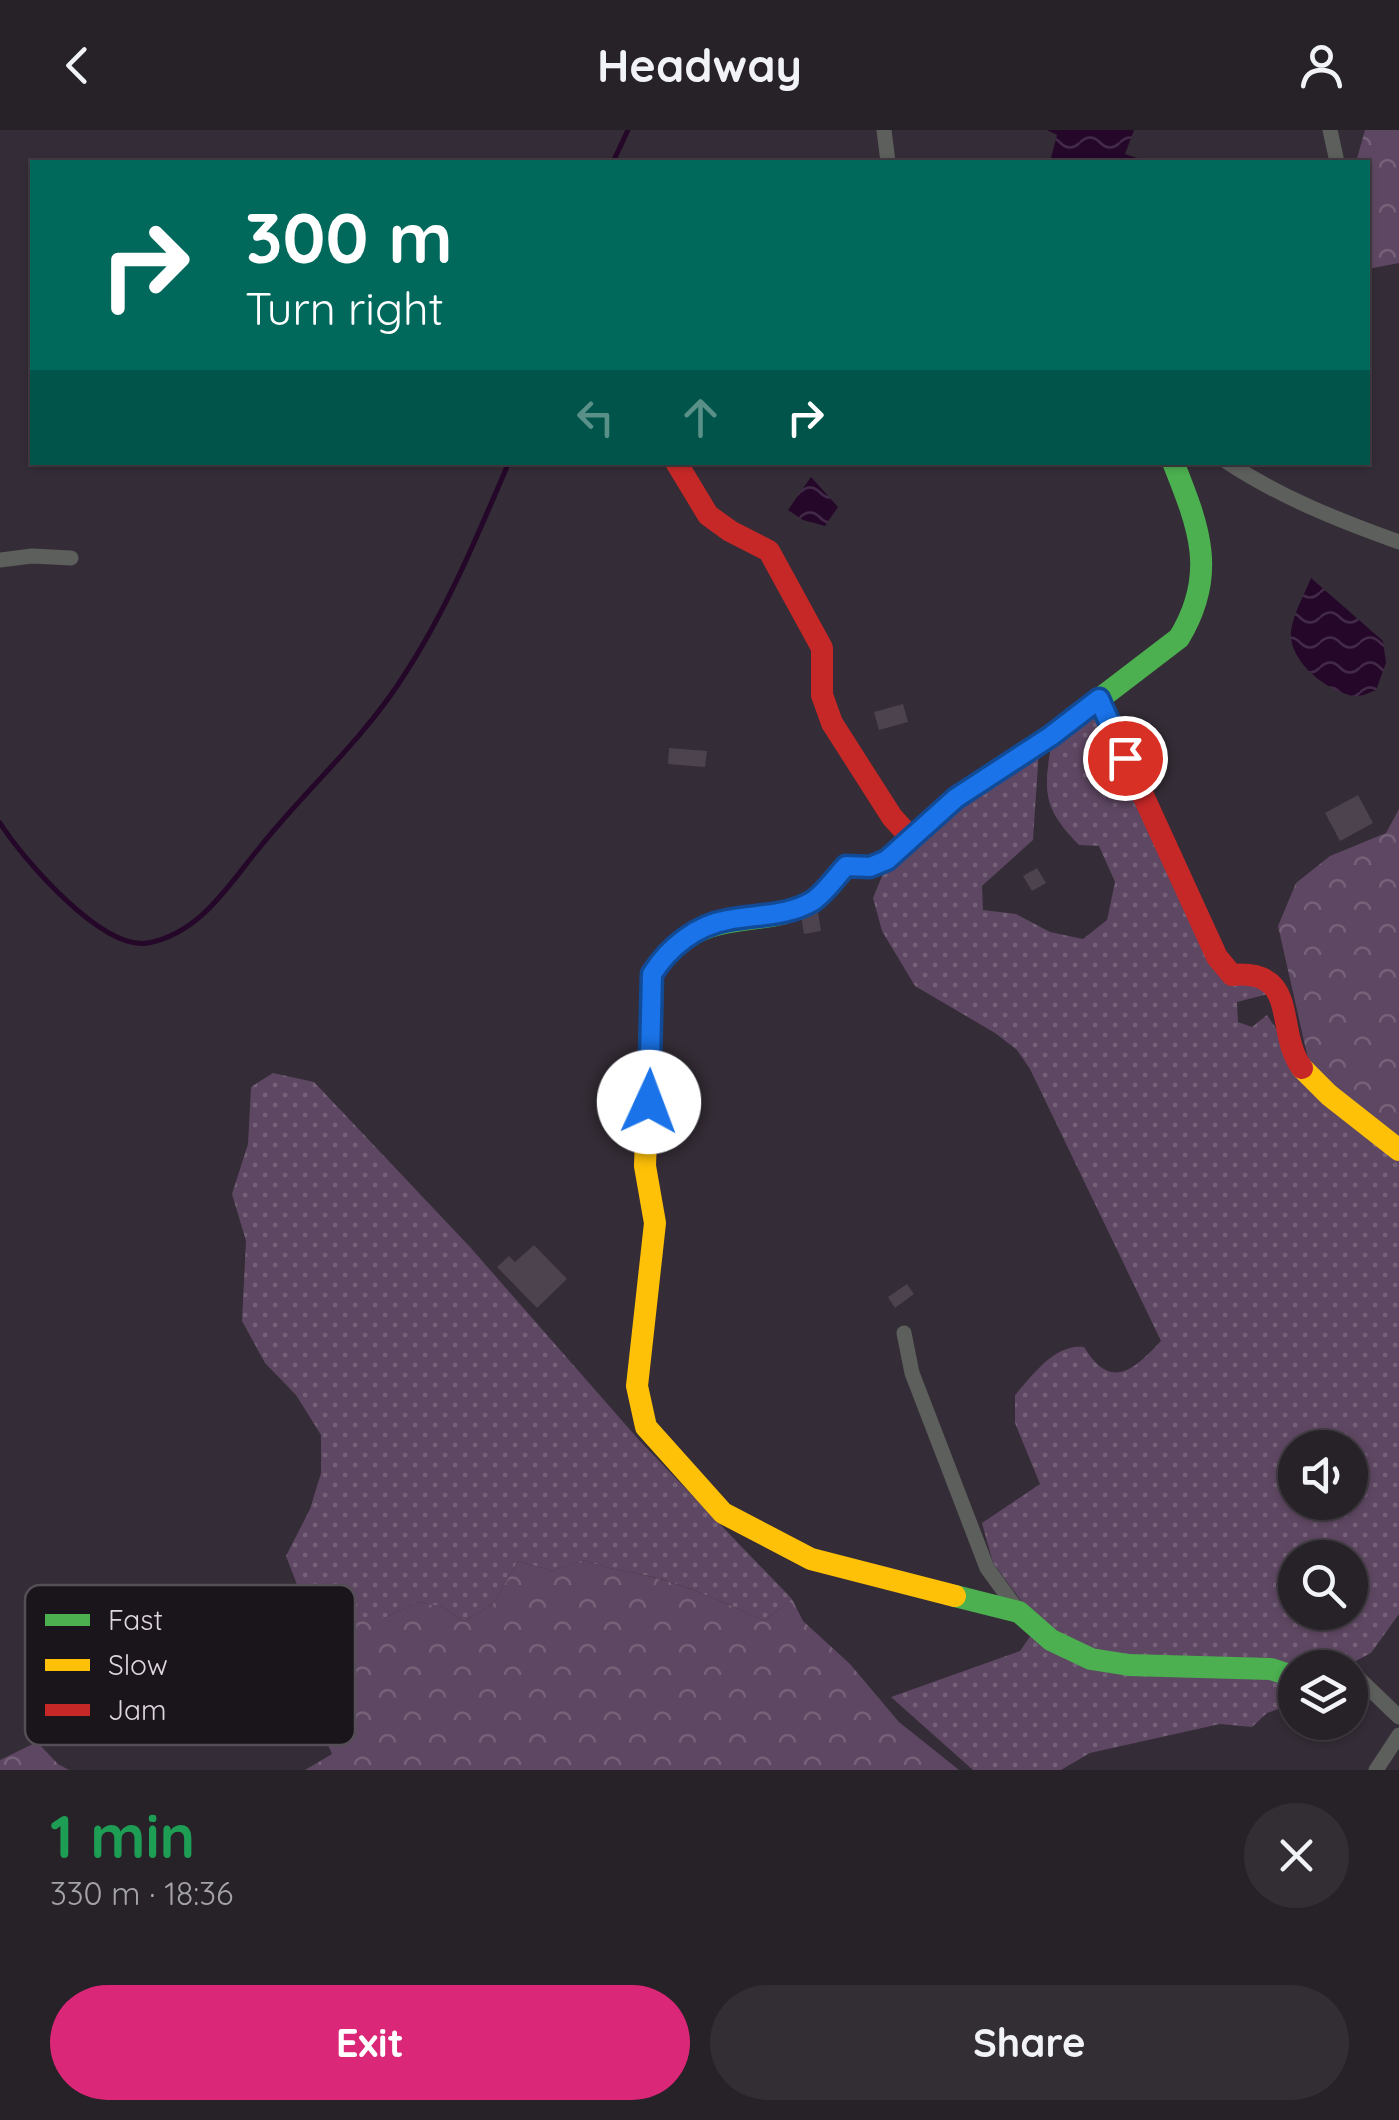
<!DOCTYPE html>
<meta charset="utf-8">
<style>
body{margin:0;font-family:Quicksand,sans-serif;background:#332e34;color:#f1f3f6;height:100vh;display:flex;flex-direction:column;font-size:38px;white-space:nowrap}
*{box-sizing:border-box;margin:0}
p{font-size:32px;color:#a4a3a8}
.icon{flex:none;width:55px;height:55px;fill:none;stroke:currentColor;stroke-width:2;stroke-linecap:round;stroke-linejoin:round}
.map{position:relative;height:1640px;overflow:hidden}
.details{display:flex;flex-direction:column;background:#272128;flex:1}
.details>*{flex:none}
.guide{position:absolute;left:30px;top:30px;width:1340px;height:305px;border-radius:0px;box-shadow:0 2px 8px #0004,0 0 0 2px #433e45;background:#00695c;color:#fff;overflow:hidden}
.tools{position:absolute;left:1278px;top:1300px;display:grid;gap:20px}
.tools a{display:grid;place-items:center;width:90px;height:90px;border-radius:50%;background:#272128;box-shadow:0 2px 8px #0004,0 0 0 2px #433e45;font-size:50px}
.pin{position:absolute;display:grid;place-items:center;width:85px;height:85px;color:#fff;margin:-42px;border:5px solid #fff;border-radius:50%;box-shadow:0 2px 10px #0007}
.me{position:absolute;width:110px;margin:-55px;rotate:2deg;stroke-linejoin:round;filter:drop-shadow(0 0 8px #0008)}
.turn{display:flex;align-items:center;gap:35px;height:210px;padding:0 50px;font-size:45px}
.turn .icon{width:130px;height:130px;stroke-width:2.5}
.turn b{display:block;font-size:70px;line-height:85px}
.lanes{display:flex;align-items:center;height:95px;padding:0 50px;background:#0003;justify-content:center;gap:50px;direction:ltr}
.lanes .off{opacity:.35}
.round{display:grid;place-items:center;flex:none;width:105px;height:105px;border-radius:52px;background:#332e34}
.overview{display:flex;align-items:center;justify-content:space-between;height:170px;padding:0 50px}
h1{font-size:60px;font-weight:800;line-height:75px;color:#1e9e55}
.cta{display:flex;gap:20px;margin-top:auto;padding:20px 50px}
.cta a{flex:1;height:115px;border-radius:60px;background:#db2777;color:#fff;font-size:40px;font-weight:800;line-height:115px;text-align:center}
.cta a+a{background:#332e34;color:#f1f3f6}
header{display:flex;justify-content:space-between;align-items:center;height:130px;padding:0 50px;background:#272128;font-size:45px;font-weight:800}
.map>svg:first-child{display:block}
</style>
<header><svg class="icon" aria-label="back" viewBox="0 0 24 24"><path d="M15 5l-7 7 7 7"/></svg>Headway<svg class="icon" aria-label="person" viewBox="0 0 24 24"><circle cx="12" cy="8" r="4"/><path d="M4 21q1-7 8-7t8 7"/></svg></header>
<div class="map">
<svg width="1399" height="1640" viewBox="0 0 1399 1640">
<defs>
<pattern id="grass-dots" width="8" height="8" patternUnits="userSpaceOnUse" patternTransform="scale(2.5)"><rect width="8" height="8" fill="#5e4762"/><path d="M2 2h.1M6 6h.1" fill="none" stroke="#756178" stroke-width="1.8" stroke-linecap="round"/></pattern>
<pattern id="forest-crowns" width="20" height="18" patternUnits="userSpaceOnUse" patternTransform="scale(2.5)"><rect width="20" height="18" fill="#5e4762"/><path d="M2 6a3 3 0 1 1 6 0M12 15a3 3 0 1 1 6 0" fill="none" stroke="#756178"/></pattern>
<pattern id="water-waves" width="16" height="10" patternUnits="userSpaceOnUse" patternTransform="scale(2.5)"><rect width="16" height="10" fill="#240729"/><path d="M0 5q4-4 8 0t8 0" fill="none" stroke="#432a48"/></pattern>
</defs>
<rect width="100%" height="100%" fill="#342c36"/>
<path fill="url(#grass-dots)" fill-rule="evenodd" d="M1099 576 1226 853 1258 849 1272 863 1237 872 1238 892 1252 897 1267 885 1285 912 1399 1024V1484L1371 1523 1348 1535 1332 1538 1097 1522 1056 1503 1025 1476 993 1433 982 1393 1040 1354 1015 1293V1265C1034 1244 1054 1214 1084 1217 1112 1263 1135 1238 1161 1211L1030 939 1017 920 995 903 915 856 882 801 873 768 882 746 894 734 916 721 935 696 1039 620 1033 710 982 756 983 780 1016 784 1050 802 1083 809 1107 790 1115 752 1099 716 1079 715C1044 679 1043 664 1051 616ZM1295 1318H1350V1372H1295ZM1295 1428H1350V1482H1295Z
M273 943 314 952 470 1117 639 1310 792 1469 764 1491C728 1474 691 1457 653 1447 629 1441 606 1439 583 1430L553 1441 518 1431 494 1473 464 1492 443 1477 418 1472 387 1487H348L317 1459 301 1465 286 1426 310 1379 321 1343V1305L296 1265 265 1233 242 1191 246 1111 232 1064 248 1014 251 957Z
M1033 1502 1090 1533 1263 1543 1295 1554V1573L1267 1583 1252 1597 1220 1594 1090 1623 1061 1640H973L891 1567 1020 1521Z"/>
<path fill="url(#forest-crowns)" d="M1365 0H1399V133L1368 139V32H1356Z
M1399 679V1014L1309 933 1278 796 1296 753 1330 726 1386 703Z
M583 1430C606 1439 629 1441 652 1447 691 1457 728 1474 764 1491L792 1469 803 1491 850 1534 899 1592 959 1640H305L332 1624 328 1615 329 1594 299 1574 272 1534 290 1507 301 1465 317 1459 348 1487H387L418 1472 443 1477 464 1492 494 1473 518 1431 553 1441Z
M37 1612 58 1634 69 1640H0V1630Z"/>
<path fill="url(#water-waves)" d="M1047 0H1134L1125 24 1149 32H1050L1057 5Z
M811 347 838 377 825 396 803 390 788 380Z
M1311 448 1383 511 1386 533 1376 560C1369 563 1361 567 1353 566 1326 561 1288 531 1291 501 1293 484 1305 463 1311 448Z"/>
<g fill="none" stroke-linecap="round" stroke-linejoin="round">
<path stroke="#240729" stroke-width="5" d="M613 32 628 0
M0 693C22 728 102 821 148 813 201 803 229 754 260 717 304 662 358 614 397 556 444 487 476 409 509 332"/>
</g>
<path fill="#4d434f" d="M903 574 908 592 879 600 874 582Z
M669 618 707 621 705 637 668 634Z
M1358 665 1373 693 1340 711 1325 683Z
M1037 738 1046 753 1032 761 1023 746Z
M818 782 821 801 804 804 801 785Z
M534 1115 567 1149 537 1178 497 1137 509 1126 515 1132Z
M907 1154 914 1164 895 1178 888 1167Z"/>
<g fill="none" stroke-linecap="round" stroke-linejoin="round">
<path stroke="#5c5f5b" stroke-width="15" d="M884 0 888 32
M1330 0 1337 32
M1227 332C1280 367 1340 391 1399 412
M0 430 32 426 71 428
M904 1203 912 1243 987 1438 1019 1482
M1350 1540 1399 1587
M1376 1640 1399 1605"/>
<path stroke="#4caf50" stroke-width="22" d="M669 822C717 775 768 801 814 770 827 762 836 748 846 736L870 737 887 730 955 668 1051 606 1179 508C1218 444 1199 397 1173 332
M955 1466 1019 1482 1051 1510 1091 1529 1129 1535 1271 1539 1295 1547"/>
<path stroke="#ffc107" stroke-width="22" d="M669 822 652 844 645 1036 655 1093 637 1256 646 1297 723 1383 811 1429 955 1466
M1302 938 1329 965 1399 1020"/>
<path stroke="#c62828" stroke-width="22" d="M676 332 708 385 730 401 769 421 822 518V565L832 593 892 687 912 709
M1099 569 1217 827 1232 845C1301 839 1274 900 1302 938"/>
</g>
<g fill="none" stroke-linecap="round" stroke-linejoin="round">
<g stroke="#114b97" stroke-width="25">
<path id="route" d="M649 972 652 844C669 817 697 795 728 790 757 784 786 787 813 771 825 763 836 747 846 736L870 737 887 730 956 668 1051 606 1099 569 1125 628"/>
</g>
<use href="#route" stroke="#1a73e8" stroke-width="18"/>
</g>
<rect x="25" y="1455" width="330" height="160" rx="15" fill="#1a141b" stroke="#554e56" stroke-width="2.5"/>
<rect x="45" y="1484" width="45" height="12" fill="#4caf50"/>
<rect x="45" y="1529" width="45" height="12" fill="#ffc107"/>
<rect x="45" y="1574" width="45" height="12" fill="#c62828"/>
<g font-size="28" fill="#dfd6e0">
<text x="108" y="1500">Fast</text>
<text x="108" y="1545">Slow</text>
<text x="108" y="1590">Jam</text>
</g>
</svg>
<div class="tools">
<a><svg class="icon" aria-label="sound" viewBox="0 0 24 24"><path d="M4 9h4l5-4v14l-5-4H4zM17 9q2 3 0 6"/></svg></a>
<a><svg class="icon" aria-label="search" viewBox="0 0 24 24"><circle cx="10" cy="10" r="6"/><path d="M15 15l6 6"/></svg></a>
<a><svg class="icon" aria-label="layers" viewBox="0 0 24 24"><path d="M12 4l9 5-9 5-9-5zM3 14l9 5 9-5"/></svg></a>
</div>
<div class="pin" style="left:1125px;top:628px;background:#d93025"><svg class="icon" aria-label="arrive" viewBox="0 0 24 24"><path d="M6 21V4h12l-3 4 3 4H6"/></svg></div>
<svg class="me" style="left:649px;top:972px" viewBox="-20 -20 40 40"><circle r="19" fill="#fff"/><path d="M0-13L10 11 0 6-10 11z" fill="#1a73e8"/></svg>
<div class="guide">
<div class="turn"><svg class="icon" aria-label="right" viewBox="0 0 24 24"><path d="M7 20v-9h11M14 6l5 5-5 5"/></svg><div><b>300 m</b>Turn right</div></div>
<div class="lanes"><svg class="icon off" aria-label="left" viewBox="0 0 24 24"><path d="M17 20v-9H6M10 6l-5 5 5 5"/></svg><svg class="icon off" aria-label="ahead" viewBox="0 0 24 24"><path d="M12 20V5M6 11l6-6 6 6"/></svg><svg class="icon" aria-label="right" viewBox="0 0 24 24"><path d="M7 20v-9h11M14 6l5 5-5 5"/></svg></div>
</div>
</div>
<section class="details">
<div class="overview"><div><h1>1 min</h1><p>330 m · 18:36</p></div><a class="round"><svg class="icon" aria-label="close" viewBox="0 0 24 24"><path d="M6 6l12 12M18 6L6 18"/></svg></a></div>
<div class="cta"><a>Exit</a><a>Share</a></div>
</section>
